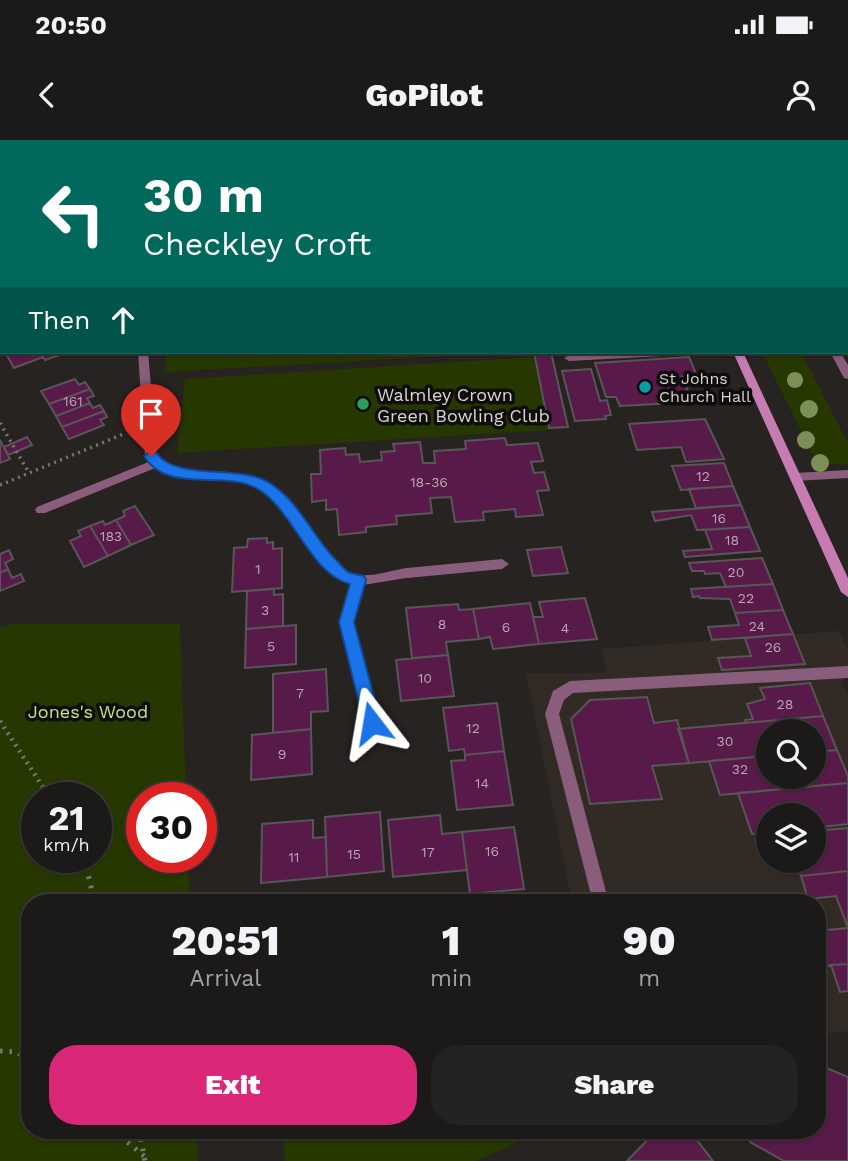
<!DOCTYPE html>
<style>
body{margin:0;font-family:"Work Sans",sans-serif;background:#252322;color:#f1f3f6;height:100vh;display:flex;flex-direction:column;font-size:26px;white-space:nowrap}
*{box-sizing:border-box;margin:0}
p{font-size:23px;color:#a0a1a2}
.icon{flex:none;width:38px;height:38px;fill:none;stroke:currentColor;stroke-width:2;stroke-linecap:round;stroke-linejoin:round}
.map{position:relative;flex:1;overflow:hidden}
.side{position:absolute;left:21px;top:754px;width:805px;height:245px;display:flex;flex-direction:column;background:#1c1a19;border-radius:28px;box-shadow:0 2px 5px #0004,0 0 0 2px #3a3838}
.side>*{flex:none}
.banner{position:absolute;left:0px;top:0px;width:849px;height:214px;box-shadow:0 2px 5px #0004,0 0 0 2px #3a3838;background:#00695c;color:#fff;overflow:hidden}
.controls{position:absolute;left:756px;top:579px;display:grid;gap:14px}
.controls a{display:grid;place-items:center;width:70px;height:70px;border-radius:50%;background:#1c1a19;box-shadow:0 2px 5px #0004,0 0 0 2px #3a3838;font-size:35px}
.speed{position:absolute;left:21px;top:642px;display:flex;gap:14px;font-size:35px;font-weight:700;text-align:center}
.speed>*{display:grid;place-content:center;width:91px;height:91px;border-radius:50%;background:#1c1a19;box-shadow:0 2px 5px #0004,0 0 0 2px #3a3838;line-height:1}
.speed small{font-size:18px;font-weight:400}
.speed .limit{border:10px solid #d22;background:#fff;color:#111}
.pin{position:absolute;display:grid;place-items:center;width:60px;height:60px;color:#fff;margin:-72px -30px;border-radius:50% 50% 50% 0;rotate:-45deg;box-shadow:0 0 7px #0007}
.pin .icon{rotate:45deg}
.me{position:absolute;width:77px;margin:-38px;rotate:346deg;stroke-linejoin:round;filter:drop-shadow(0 0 5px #0008)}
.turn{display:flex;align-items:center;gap:24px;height:147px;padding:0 28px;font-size:32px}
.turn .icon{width:91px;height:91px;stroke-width:2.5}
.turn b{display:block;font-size:49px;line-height:60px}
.then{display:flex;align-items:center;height:66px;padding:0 28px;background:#0003;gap:14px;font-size:26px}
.eta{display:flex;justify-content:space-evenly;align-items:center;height:119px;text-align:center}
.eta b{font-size:42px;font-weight:800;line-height:49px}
.button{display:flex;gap:14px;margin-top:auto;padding:14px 28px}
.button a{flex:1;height:80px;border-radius:28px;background:#db2777;color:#fff;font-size:28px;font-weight:800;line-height:80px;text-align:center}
.button a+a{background:#252322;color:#f1f3f6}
.status{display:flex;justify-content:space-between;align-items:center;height:49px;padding:0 35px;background:#1c1a19;direction:ltr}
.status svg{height:19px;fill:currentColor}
header{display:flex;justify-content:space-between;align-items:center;height:91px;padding:0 28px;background:#1c1a19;font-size:32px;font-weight:800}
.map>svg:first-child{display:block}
</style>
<div class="status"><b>20:50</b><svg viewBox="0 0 49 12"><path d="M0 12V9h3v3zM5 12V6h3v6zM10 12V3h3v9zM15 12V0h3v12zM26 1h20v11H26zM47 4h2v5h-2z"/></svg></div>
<header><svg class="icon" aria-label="back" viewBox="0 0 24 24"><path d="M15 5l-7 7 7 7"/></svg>GoPilot<svg class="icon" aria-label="person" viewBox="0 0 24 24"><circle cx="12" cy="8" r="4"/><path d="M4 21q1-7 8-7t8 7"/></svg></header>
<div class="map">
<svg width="848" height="1021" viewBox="0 0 848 1021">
<rect width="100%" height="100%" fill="#262321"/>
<path fill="#322a25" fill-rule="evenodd" d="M839 491 848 511V527L842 542 848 556V891L817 895V763H572L526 533H606L602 509ZM768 592H814V637H768ZM768 676H814V721H768Z"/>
<path fill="#263800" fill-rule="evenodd" d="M166 212H519L165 232Z
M762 212H801L848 303V325L817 323Z
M534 217 548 290 177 313 185 239Z
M13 484H180L186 658H142V718H188L190 763H30V990L197 991 198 1021H0V487ZM37 658H96V718H37Z
M535 990 536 994 476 1021H285L283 991Z"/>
<path fill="#581a48" stroke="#595558" stroke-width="2" d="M5 212H39L43 217 14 228Z
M39 212H69L45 220Z
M534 212H551L568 287 549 288Z
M689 217 697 236 682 237 693 262 620 266 616 257H606L595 223Z
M591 229 600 261 607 260 611 275 605 276 606 279 575 281 562 231Z
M75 239 79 245 85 242 90 249 49 264 41 251Z
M90 249 94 256 87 258 90 263 56 276 49 264Z
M90 263 93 268 100 265 104 271 62 287 56 276Z
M104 271 107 277 100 280 104 285 69 299 62 287Z
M705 279 724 319 686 322 681 307 637 310 629 284Z
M27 297 32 305 8 315 4 307Z
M505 298 507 305 538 303 543 321 531 322 534 333 544 332 549 350 537 351 543 375 516 377 515 369 483 372 484 380 455 382 451 357 430 358 432 373 396 376 397 384 366 387V392L339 395 337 369 326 370V360L312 362 311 334H321L320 310 345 308 346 315 359 314 360 322 382 320 381 312 395 311 393 304 420 302 423 323H435L434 311 466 309 465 301Z
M0 300 10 319 0 323Z
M724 323 733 346 681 350 672 326Z
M733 346 741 365 696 368 689 349Z
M741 365 750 387 697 390 691 375 655 381 652 372Z
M135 366 154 395 131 405 116 380 125 376 123 371Z
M116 380 131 405 108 416 90 386 103 381 105 385Z
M90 386 108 416 84 427 70 401 81 396 78 391Z
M750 387 760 411 685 417 683 411 712 409 705 390Z
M267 398V403L273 402V409L282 408V448L232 452 234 408 247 407 248 399Z
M561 407 568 433 533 436 527 410Z
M9 410 13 419 5 423 8 429 0 433V414Z
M762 418 773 444 726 447 720 433 705 434 704 431H692L689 423Z
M8 429 12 438 21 434 24 441 0 451V433Z
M773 444 783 470 735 473 730 459 700 458 699 456 693 457 691 449Z
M274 449V455L283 454V486L246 489 247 451Z
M585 458 597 499 539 504 533 477H543L539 462Z
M530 463 539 504 493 509 490 497 479 499 473 469Z
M458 464 459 470 473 469 479 499 446 502 448 515 412 518 406 468Z
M783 470 793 494 712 500 708 487 739 485 735 473Z
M296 485V524L245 528 246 489Z
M793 494 805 524 722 530 718 518 751 516 745 498Z
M448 515 454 556 401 561 396 520Z
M326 529 328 571 311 572V589L273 593V534Z
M810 543 823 576 746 583 745 580 753 579 747 564 765 559 760 548Z
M647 557 654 583 677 580 689 623 652 626 662 659 590 664 571 579 590 560Z
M497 563 504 611 465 615 464 609 449 611 443 568Z
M823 576 837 610 814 612V592H768V616L689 623 678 589Z
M311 589 312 634 251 640 252 595Z
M837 610 848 636V643L720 655 709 621 768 616V637H814V612Z
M504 611 513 665 457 670 451 621 465 620V615Z
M848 643V684L814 688V676H768V692L752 694 738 653Z
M380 672 384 731 327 737 325 677Z
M440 675 442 694 462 692 467 730 393 737 388 680Z
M313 680V698L326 697 327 737 261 743 262 684Z
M514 687 524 749 470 754 462 692Z
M848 688V731L801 736 799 730 786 731 783 721H814V691Z
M848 731V824L817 826V791L848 788 836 756 808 759 801 736Z
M848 824V851L840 852 831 825Z
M817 924 848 937V1021H784L750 1002 752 990H817Z
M657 990H689L713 1021H627Z"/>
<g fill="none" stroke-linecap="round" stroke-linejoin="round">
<path stroke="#797775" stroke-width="3.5" stroke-dasharray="2 4.5" stroke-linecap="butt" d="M0 283 29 333
M0 345 126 293"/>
<path stroke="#797775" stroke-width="4.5" stroke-dasharray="2 5" stroke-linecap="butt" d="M0 581 50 658"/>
<path stroke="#797775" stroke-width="5" stroke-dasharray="2.5 7" stroke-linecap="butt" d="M84 718 95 763
M0 911 17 912 30 922
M113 990 144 1016
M139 990 145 1021"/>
<path fill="#8b5d7d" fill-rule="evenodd" d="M622 212H687L682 215 569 221 564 218 569 215Z
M830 212H840L848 225V239L844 238Z
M156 319 160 320V326L45 373H37L35 370 37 367Z
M502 419 509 424 502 429 407 438 400 433 407 428Z
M848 526V538L573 553 564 560 559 574 609 763H593L545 574 553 551 570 541Z"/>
<path fill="#8b5d7d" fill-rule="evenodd" d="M171 0H181L170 2Z
M690 0H698L699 2H691Z
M0 51H2V57H0Z
M847 98H848V104H847Z
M0 99H2V105H0Z
M138 212H148L157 315C184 344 231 325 264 341 300 358 322 429 359 435 374 437 392 430 407 428L412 429 414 433 412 437 363 445 354 482 379 583 377 588 372 590 367 588 365 583 340 482 351 443C305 430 297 368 256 348 221 330 172 354 145 316Z
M848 330V338L795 341 789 337 795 333Z"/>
<path fill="#c67cb1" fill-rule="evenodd" d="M633 0H641L642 2H634Z
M733 212H743L848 438V457L841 452Z"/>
</g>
<g fill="#7b9057">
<circle cx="795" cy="240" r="8"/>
<circle cx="809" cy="269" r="9"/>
<circle cx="806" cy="300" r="9"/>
<circle cx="820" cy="323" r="9"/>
</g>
<path fill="#1a73e8" stroke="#114b97" stroke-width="2" d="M151 311 156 312C174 341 237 325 266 341 296 357 311 393 333 417 338 421 343 429 348 432 353 434 359 435 364 436L366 440 354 482 381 583 378 588 372 590 366 588 364 583 339 482 350 444C310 434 294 371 258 349 225 329 167 355 144 316Z"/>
<circle fill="#0f9aa8" stroke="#0e0d0c" stroke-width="2.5" cx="645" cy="247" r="7"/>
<circle fill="#2e9e5b" stroke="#0e0d0c" stroke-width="2.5" cx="363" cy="264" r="7"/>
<g text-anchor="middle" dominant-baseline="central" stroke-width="7" stroke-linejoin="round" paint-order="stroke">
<g font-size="14" fill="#b8a7b2">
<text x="73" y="261">161</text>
<text x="703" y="336">12</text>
<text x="429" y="342">18-36</text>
<text x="719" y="378">16</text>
<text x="111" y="396">183</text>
<text x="732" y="400">18</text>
<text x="258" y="429">1</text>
<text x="736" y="432">20</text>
<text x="746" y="458">22</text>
<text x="265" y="470">3</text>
<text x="442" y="484">8</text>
<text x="757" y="486">24</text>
<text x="506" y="487">6</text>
<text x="565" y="488">4</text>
<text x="271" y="506">5</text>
<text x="773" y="507">26</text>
<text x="425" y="538">10</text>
<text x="300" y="553">7</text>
<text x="785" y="564">28</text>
<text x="473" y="588">12</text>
<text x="725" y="601">30</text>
<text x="282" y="614">9</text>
<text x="740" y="629">32</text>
<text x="482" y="643">14</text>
<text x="492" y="711">16</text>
<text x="428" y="712">17</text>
<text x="354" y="714">15</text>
<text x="294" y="717">11</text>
</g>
<g font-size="16" fill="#d8d6d5" stroke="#0e0d0c" text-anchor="start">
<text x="659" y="238">St Johns<tspan x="659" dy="18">Church Hall</tspan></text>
</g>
<g font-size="18" fill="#d8d6d5" stroke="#0e0d0c" text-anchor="start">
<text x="377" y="254">Walmley Crown<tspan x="377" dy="21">Green Bowling Club</tspan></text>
</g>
<g font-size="18" fill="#c1e983" stroke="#0e0d0c">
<text x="88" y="571">Jones's Wood</text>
</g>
</g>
</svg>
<div class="controls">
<a><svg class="icon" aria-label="search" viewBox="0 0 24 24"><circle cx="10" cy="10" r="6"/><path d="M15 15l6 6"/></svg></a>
<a><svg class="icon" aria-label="layers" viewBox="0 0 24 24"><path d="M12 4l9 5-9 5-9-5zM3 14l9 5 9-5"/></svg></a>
</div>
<div class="speed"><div>21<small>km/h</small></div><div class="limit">30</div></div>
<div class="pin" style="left:151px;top:316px;background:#d93025"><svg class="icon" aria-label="arrive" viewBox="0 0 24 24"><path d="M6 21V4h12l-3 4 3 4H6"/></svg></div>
<svg class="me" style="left:372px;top:583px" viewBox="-20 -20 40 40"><path d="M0-17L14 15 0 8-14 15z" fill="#1a73e8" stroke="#fff" stroke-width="4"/></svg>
<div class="banner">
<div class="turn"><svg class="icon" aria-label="left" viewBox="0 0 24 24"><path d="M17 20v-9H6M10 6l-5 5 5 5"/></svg><div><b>30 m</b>Checkley Croft</div></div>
<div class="then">Then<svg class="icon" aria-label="ahead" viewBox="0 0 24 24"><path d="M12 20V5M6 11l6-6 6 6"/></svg></div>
</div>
<section class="side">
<div class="eta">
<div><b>20:51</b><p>Arrival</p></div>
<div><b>1</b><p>min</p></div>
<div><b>90</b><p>m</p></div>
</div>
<div class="button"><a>Exit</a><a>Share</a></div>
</section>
</div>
